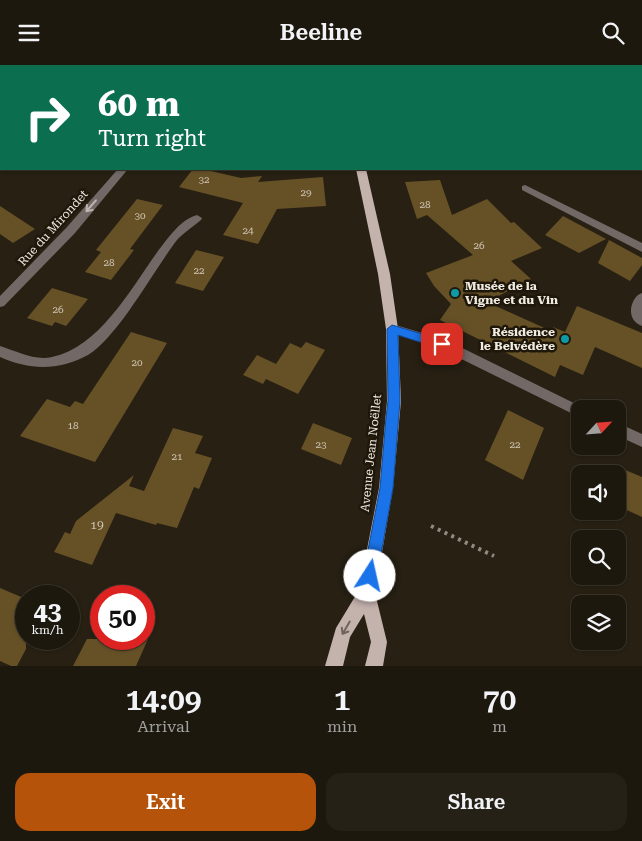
<!DOCTYPE html>
<meta charset="utf-8">
<style>
body{margin:0;font-family:"Roboto Serif",serif;background:#252117;color:#f1f3f6;height:100vh;display:flex;flex-direction:column;font-size:19px;white-space:nowrap}
*{box-sizing:border-box;margin:0}
p{font-size:16px;color:#a0a09e}
.icon{flex:none;width:28px;height:28px;fill:none;stroke:currentColor;stroke-width:2;stroke-linecap:round;stroke-linejoin:round}
.map{position:relative;height:601px;overflow:hidden}
.side{display:flex;flex-direction:column;background:#1d180e;flex:1}
.side>*{flex:none}
.hud{position:absolute;left:0px;top:0px;width:642px;height:105px;box-shadow:0 1px 4px #0004,0 0 0 1px #3b372e;background:#0b6e4f;color:#fff;overflow:hidden}
.needle{width:32px;rotate:64deg}
.buttons{position:absolute;left:571px;top:335px;display:grid;gap:10px}
.buttons a{display:grid;place-items:center;width:55px;height:55px;border-radius:10px;background:#1d180e;box-shadow:0 1px 4px #0004,0 0 0 1px #3b372e;font-size:25px}
.speed{position:absolute;left:15px;top:520px;display:flex;gap:10px;font-size:25px;font-weight:700;text-align:center}
.speed>*{display:grid;place-content:center;width:65px;height:65px;border-radius:50%;background:#1d180e;box-shadow:0 1px 4px #0004,0 0 0 1px #3b372e;line-height:1}
.speed small{font-size:12px;font-weight:400}
.speed .limit{border:8px solid #d22;background:#fff;color:#111}
.pin{position:absolute;display:grid;place-items:center;width:42px;height:42px;color:#fff;margin:-21px;border-radius:10px;box-shadow:0 2px 8px #0006}
.me{position:absolute;width:55px;margin:-28px;rotate:10deg;stroke-linejoin:round;filter:drop-shadow(0 0 4px #0008)}
.turn{display:flex;align-items:center;gap:18px;height:105px;padding:0 15px;font-size:22px}
.turn .icon{width:65px;height:65px;stroke-width:2.5}
.turn b{display:block;font-size:35px;line-height:42px}
.eta{display:flex;justify-content:space-evenly;align-items:center;height:85px;text-align:center}
.eta b{font-size:30px;font-weight:600;line-height:35px}
.button{display:flex;gap:10px;margin-top:auto;padding:10px 15px}
.button a{flex:1;height:58px;border-radius:15px;background:#b45309;color:#fff;font-size:20px;font-weight:600;line-height:58px;text-align:center}
.button a+a{background:#252117;color:#f1f3f6}
header{display:flex;justify-content:space-between;align-items:center;height:65px;padding:0 15px;background:#1d180e;font-size:22px;font-weight:600}
.map>svg:first-child{display:block}
</style>
<header><svg class="icon" aria-label="menu" viewBox="0 0 24 24"><path d="M4 6h16M4 12h16M4 18h16"/></svg>Beeline<svg class="icon" aria-label="search" viewBox="0 0 24 24"><circle cx="10" cy="10" r="6"/><path d="M15 15l6 6"/></svg></header>
<div class="map">
<svg width="642" height="601" viewBox="0 0 642 601">
<rect width="100%" height="100%" fill="#272013"/>
<path fill="#665127" d="M193 104H202L241 113 262 111 258 117 323 112 326 141 277 144 258 179 223 170 243 138 179 122Z
M440 115 452 150 487 134 511 158 514 157 542 183 511 196 531 214 487 237 551 266 553 262 565 267 577 241 642 268V303L595 282 583 310 560 300 555 312 440 255 451 239 434 221 426 208 473 190 427 150 417 154 405 117Z
M137 134 163 140 130 184 134 185 111 215 85 207 101 187 96 185Z
M0 141 35 164 13 178 0 169Z
M563 151 606 174 579 188 545 170Z
M609 175 642 193V200L630 216 598 198Z
M196 185 224 192 203 226 175 218Z
M52 223 88 234 66 261 55 257 52 261 27 253Z
M131 267 167 278 95 397 20 371 47 334 70 342 75 336 83 339Z
M306 277 325 285 298 329 266 314 263 319 243 310 257 290 276 299 290 278 301 283Z
M508 345 544 363 523 415 485 395Z
M313 358 352 373 341 400 301 384Z
M173 363 203 371 195 388 212 393 199 424 194 422 177 463 157 458 156 460 116 448 92 500 54 487 65 467 70 469 76 456 134 410 129 421 144 426Z
M618 402 642 412V452L618 441Z
M0 523 26 534V584L17 601H11L0 596Z
M87 574H148L136 601H73Z"/>
<g fill="none" stroke-linecap="round" stroke-linejoin="round">
<path stroke="#908a7f" stroke-width="4" stroke-dasharray="3 4.5" stroke-linecap="butt" d="M431 461 494 491"/>
<path fill="#726967" fill-rule="evenodd" d="M441 0H449V1H441Z
M641 60H642V66H641Z
M118 104H128L75 168 4 241 0 242V231L67 162Z
M525 120 642 178V187L522 125V121Z
M197 150 202 153 201 155C193 162 183 168 177 175 154 205 118 272 88 290 59 306 29 305 0 292V281C16 286 35 296 52 292 99 283 132 222 158 186 168 173 181 154 197 150Z
M642 228V261C624 255 631 231 642 228Z
M392 259 446 275 586 344H580V352L575 350 439 283 388 267 386 264 388 261Z
M618 358 642 369V382L618 371Z"/>
<path fill="#c4b2ad" fill-rule="evenodd" d="M356 104H366L390 209 398 264 401 336 393 423 375 528 387 577 383 601H365L371 577 364 549 350 572 343 601H325L336 563 359 525 379 423 387 336 386 264 378 209Z"/>
</g>
<defs><path id="oneway-shaft" d="M-6 0H5M1.5-3L5.5 0L1.5 3" fill="none" stroke-width="1.6" stroke-linecap="round" stroke-linejoin="round" transform="scale(1.25)"/></defs>
<use stroke="#beb7b1" href="#oneway-shaft" transform="translate(91 141) rotate(131)"/>
<use stroke="#71645c" href="#oneway-shaft" transform="translate(346 563) rotate(120)"/>
<path fill="#1a73e8" stroke="#114b97" d="M392 260 446 276 447 279 442 284 398 270 400 336 393 423 377 511 375 516 370 518 365 516 363 511 380 423 386 353 388 336 387 264Z"/>
<g fill="#0f9aa8" stroke="#1e170a" stroke-width="2">
<circle cx="455" cy="228" r="5"/>
<circle cx="565" cy="274" r="5"/>
</g>
<g text-anchor="middle" dominant-baseline="central" stroke-width="5" stroke-linejoin="round" paint-order="stroke">
<g font-size="10" fill="#cec4b3">
<text x="204" y="114">32</text>
<text x="306" y="127">29</text>
<text x="425" y="139">28</text>
<text x="140" y="150">30</text>
<text x="248" y="165">24</text>
<text x="479" y="180">26</text>
<text x="109" y="197">28</text>
<text x="199" y="205">22</text>
<text x="58" y="244">26</text>
<text x="137" y="297">20</text>
<text x="73" y="360">18</text>
<text x="321" y="379">23</text>
<text x="515" y="379">22</text>
<text x="177" y="391">21</text>
</g>
<g font-size="12" fill="#f0ebe2" stroke="#1e170a">
<text transform="translate(53 163) rotate(-48)">Rue du Mirondet</text>
<text transform="translate(371 388) rotate(-84)">Avenue Jean Noëllet</text>
</g>
<g font-size="12" font-weight="bold" fill="#f0ebe2" stroke="#1e170a" text-anchor="start">
<text x="465" y="221">Musée de la<tspan x="465" dy="14">Vigne et du Vin</tspan></text>
<text x="555" y="267" text-anchor="end">Résidence<tspan x="555" dy="14">le Belvédère</tspan></text>
</g>
<g font-size="12" fill="#cec4b3">
<text x="97" y="460">19</text>
</g>
</g>
</svg>
<div class="buttons">
<a><svg class="needle" viewBox="-14 -14 28 28"><path d="M0-13l5 13h-10z" fill="#e53935"/><path d="M0 13l5-13h-10z" fill="#a0a09e"/></svg></a>
<a><svg class="icon" aria-label="sound" viewBox="0 0 24 24"><path d="M4 9h4l5-4v14l-5-4H4zM17 9q2 3 0 6"/></svg></a>
<a><svg class="icon" aria-label="search" viewBox="0 0 24 24"><circle cx="10" cy="10" r="6"/><path d="M15 15l6 6"/></svg></a>
<a><svg class="icon" aria-label="layers" viewBox="0 0 24 24"><path d="M12 4l9 5-9 5-9-5zM3 14l9 5 9-5"/></svg></a>
</div>
<div class="speed"><div>43<small>km/h</small></div><div class="limit">50</div></div>
<div class="pin" style="left:442px;top:279px;background:#d93025"><svg class="icon" aria-label="arrive" viewBox="0 0 24 24"><path d="M6 21V4h12l-3 4 3 4H6"/></svg></div>
<svg class="me" style="left:370px;top:511px" viewBox="-20 -20 40 40"><circle r="19" fill="#fff"/><path d="M0-13L10 11 0 6-10 11z" fill="#1a73e8"/></svg>
<div class="hud">
<div class="turn"><svg class="icon" aria-label="right" viewBox="0 0 24 24"><path d="M7 20v-9h11M14 6l5 5-5 5"/></svg><div><b>60 m</b>Turn right</div></div>
</div>
</div>
<section class="side">
<div class="eta">
<div><b>14:09</b><p>Arrival</p></div>
<div><b>1</b><p>min</p></div>
<div><b>70</b><p>m</p></div>
</div>
<div class="button"><a>Exit</a><a>Share</a></div>
</section>
